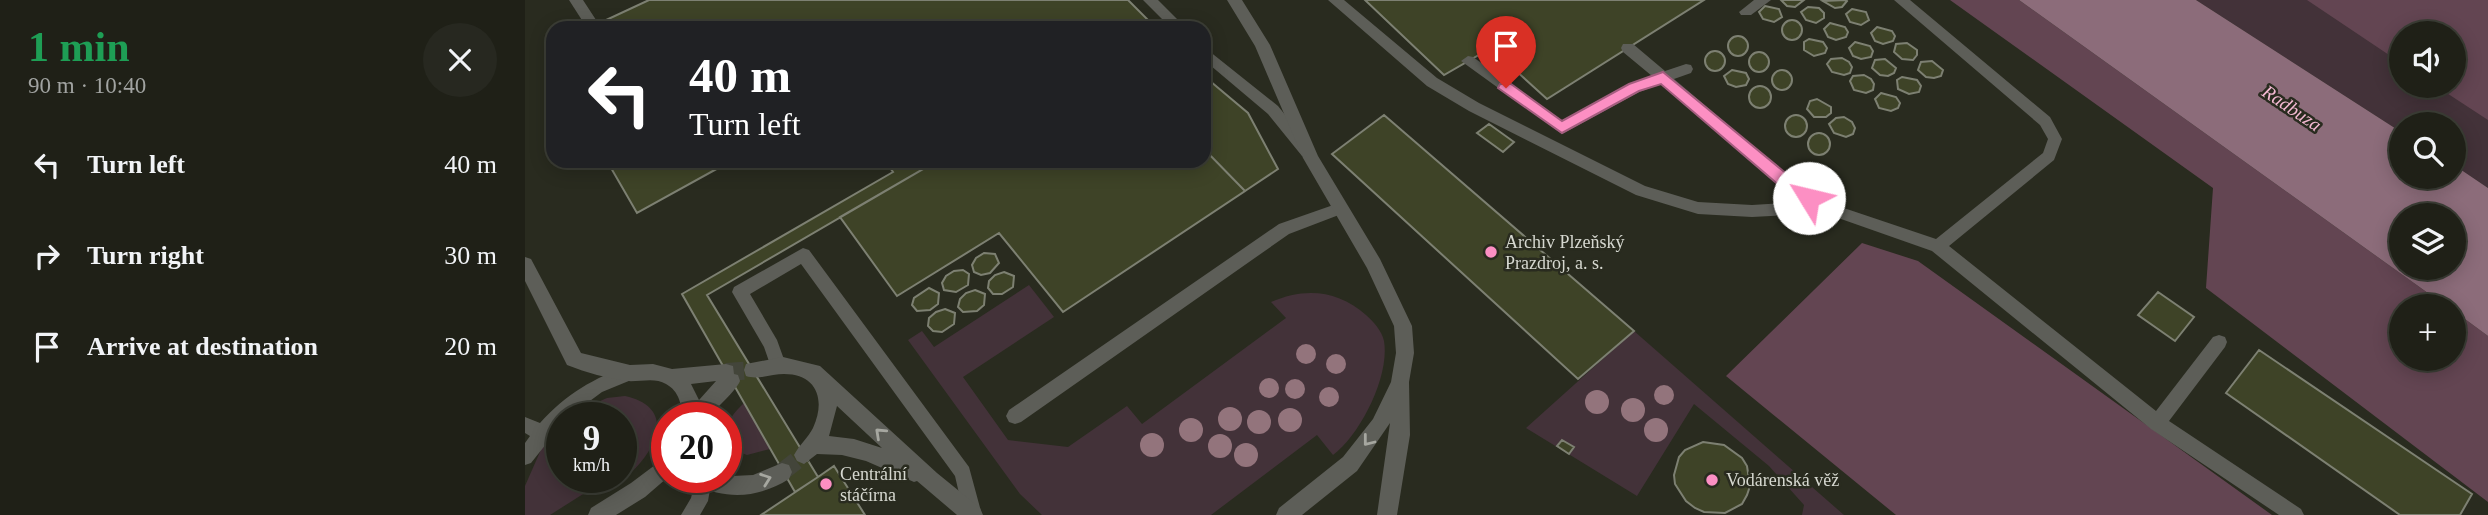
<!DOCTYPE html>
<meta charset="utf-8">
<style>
body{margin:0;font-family:"Times New Roman",serif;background:#272820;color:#f1f3f6;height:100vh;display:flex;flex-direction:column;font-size:26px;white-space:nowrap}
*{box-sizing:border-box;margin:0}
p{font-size:23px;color:#a1a3a1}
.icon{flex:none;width:38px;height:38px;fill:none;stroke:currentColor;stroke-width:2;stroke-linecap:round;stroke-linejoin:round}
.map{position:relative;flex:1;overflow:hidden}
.panel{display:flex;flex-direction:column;background:#1f2017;width:525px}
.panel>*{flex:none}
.top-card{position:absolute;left:21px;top:21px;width:665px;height:147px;border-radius:21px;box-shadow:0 4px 18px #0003,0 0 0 2px #3c3e36;background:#202124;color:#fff;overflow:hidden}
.tools{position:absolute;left:1864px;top:21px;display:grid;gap:14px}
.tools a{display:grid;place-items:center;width:77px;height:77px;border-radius:50%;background:#1f2017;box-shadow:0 4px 18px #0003,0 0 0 2px #3c3e36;font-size:35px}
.speed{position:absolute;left:21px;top:402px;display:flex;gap:14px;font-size:35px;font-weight:700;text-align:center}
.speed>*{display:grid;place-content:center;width:91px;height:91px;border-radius:50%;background:#1f2017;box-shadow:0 4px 18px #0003,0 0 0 2px #3c3e36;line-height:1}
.speed small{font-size:18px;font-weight:400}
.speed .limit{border:10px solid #d22;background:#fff;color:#111}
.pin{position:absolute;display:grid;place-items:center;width:60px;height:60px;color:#fff;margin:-72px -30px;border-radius:50% 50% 50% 0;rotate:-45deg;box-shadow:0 0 7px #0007}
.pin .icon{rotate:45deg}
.me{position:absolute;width:77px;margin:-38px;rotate:306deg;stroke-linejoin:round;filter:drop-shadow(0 0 5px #0008)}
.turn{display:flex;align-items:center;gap:24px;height:147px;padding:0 28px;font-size:32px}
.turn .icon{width:91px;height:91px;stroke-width:2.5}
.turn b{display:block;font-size:49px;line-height:60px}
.round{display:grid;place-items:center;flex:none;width:74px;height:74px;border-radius:37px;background:#272820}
.headline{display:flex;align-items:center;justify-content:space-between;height:119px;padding:0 28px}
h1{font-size:42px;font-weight:700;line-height:52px;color:#1e9e55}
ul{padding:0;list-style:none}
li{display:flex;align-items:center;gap:21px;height:91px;padding:0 28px}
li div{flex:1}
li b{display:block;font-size:26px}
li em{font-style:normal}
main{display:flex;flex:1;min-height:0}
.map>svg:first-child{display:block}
</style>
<main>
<section class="panel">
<div class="headline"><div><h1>1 min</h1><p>90 m · 10:40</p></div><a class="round"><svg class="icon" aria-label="close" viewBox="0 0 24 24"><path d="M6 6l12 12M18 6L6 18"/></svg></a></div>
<ul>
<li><svg class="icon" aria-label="left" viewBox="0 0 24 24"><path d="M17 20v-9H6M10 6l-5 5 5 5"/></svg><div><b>Turn left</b></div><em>40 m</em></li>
<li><svg class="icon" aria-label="right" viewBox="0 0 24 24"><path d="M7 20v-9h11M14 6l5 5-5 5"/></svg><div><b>Turn right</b></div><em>30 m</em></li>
<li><svg class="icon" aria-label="arrive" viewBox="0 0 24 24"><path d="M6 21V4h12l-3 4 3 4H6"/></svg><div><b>Arrive at destination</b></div><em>20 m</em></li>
</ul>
</section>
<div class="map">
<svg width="1963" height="515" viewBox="0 0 1963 515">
<rect width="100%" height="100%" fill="#292b1f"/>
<path fill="#433239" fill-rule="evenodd" d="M1671 0H1963V188L1929 165 1928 124H1876V132ZM1876 33H1928V86H1876Z
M504 285 529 317 438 377 483 440 543 447 602 406 617 424 761 318 746 302C780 287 813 290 841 315 848 321 857 331 859 341 865 376 835 435 808 455L792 435 686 515H517L495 494 383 340 397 331 409 347Z
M1109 331 1319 515H1277L1279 505 1244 466 1169 404 1112 496 1001 428Z
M100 396C163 410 120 470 84 488L79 478H96V418H52L50 412 82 398Z
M219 403 245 449 222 455 204 448C195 430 206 415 219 403Z
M37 424V478H61L66 489 25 515H0V486L18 445Z"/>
<path fill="#634552" d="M1425 0H1494L1921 306H1876V359H1928L1929 311 1963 336V502L1681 288 1688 188Z
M1782 0H1963V120L1911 86H1928V33H1876V63Z
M1337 243 1393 261 1747 515H1371L1201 376Z"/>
<path fill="#8c6c7a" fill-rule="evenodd" d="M1494 0H1671L1876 132V177H1928L1929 165 1963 188V336L1929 311 1928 306H1921ZM1876 215H1928V268H1876Z"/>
<path fill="#3e4327" stroke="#7d8072" stroke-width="2" d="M124 0H603L622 19 606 28H64Z
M840 0H1179L1022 99 966 48 919 75Z
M1256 0H1279L1270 7 1262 6Z
M1298 1 1321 0 1322 1 1317 7 1310 8Z
M1240 6 1254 9 1257 17 1249 22 1238 19 1234 12Z
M1283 7 1294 8 1299 13V18L1291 23 1281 20 1276 12Z
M1327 9 1341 12 1344 20 1336 25 1325 22 1321 14Z
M1257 30a10 10 0 1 1 20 0a10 10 0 1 1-20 0Z
M1305 23 1320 27 1323 32 1321 37 1311 40 1303 37 1299 29Z
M1352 27 1367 31 1370 36 1368 41 1358 44 1350 41 1346 33Z
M1203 46a10 10 0 1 1 20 0a10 10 0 1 1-20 0Z
M1284 39 1298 42 1302 48 1300 53 1289 56 1279 50V42Z
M1330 42 1345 46 1348 51 1346 57 1336 59 1328 56 1324 48Z
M1382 43 1392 50V55L1388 60 1377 59 1369 52 1371 44Z
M1180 61a10 10 0 1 1 20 0a10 10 0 1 1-20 0Z
M1224 62a10 10 0 1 1 20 0a10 10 0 1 1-20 0Z
M1317 58 1324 62 1327 67 1325 73 1319 75 1307 72 1302 64 1306 59Z
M1360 59 1371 68 1369 73 1363 76 1355 75 1347 68 1350 60Z
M1407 61 1418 70 1416 76 1409 78 1401 77 1393 70 1396 62Z
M1247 80a10 10 0 1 1 20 0a10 10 0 1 1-20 0Z
M1207 70 1221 73 1224 79 1221 85 1211 87 1203 84 1199 76Z
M1339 75 1346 79 1349 84 1348 90 1341 93 1329 90 1325 81 1328 76Z
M679 76 723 113 753 169 720 191 679 149Z
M1377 77 1392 80 1396 86 1394 92 1384 94 1373 89 1372 80Z
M1224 97a11 11 0 1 1 22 0a11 11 0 1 1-22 0Z
M1356 93 1371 97 1375 103 1373 108 1366 111 1354 108 1350 99Z
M1292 99 1306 107V113L1301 117H1289L1282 109 1285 101Z
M859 115 1109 331 1053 379 807 154Z
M1260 126a11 11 0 1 1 22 0a11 11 0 1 1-22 0Z
M1319 117 1327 122 1330 128 1328 134 1321 137 1309 133 1304 124 1311 118Z
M964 124 989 142 978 152 952 133Z
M1283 144a11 11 0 1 1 22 0a11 11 0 1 1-22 0Z
M679 149 720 191 538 312 474 233 372 296 315 217 412 161H679Z
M82 161H206L112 213Z
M370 161H412L182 295 293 477 270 492 157 294 368 172 363 165Z
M459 253 470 254 474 263 465 273 456 275 449 272 447 265 451 258Z
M438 270 444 274 443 285 431 292 419 290 417 283 421 276 429 271Z
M479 272 489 276 488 287 477 294H468L463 288 464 281 470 275Z
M404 288 414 293 413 304 405 310 392 311 387 305 389 298Z
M450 290 460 294 459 305 452 311 438 312 433 307 435 299 441 293Z
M1633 292 1669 317 1650 341 1613 315Z
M420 309 430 313 429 324 417 332 408 331 403 326 404 318 411 312Z
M1734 350 1947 494 1935 515H1875L1701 393Z
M1037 440 1049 447 1044 454 1032 446Z
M1178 442 1199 445 1217 458 1222 466 1225 486 1222 495 1217 504 1200 513 1179 512 1170 508 1161 501 1150 484 1149 475 1154 457 1160 450Z
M309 466 340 515H236L293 477Z"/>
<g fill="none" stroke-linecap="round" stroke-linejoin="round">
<path stroke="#43453a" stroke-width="18" stroke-dasharray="18 9" stroke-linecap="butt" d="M201 372 228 370
M257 472 279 455"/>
<path fill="#5d5e58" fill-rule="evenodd" d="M44 0H58L75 26 74 28H62Z
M618 0H633L661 28H646Z
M803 0H819L912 78 954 103 1120 186 1173 202 1227 205 1278 202 1264 193 1136 84 1114 92 1037 134 936 61 943 56 948 57 1038 121 1104 84 1127 76 1098 52 1096 48 1098 44H1108L1140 71 1161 64 1166 65 1168 69 1166 73 1149 79 1274 185 1304 203 1411 239 1518 153 1523 139 1515 125 1369 0H1385L1525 117 1537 139 1529 160 1424 246 1631 411 1688 337 1694 335 1700 337 1702 342 1700 347 1644 421 1776 509 1779 515H1754L1626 429 1407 251 1299 213 1227 217 1173 214 1111 195 944 111 902 86Z
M1229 0H1246L1226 15H1216L1214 12Z
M679 47 753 106 787 148 789 152 787 156H777L743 114 679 60Z
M814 203 819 205 822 209 819 213 764 234 496 422 490 424 484 422 481 416 484 410 754 224Z
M278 248 284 250 444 467 457 515H439L430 476 276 264 225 294 252 340 261 365 259 370 253 372 247 370 239 347 207 292 209 287Z
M105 365 111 368 113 373 111 378 77 392 42 418H37V424L6 463 0 465V443L5 436 0 433V417L15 423C41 394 69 378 105 365Z
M171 478H187L183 501 175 515H156L166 498Z"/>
<path fill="#5d5e58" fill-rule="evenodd" d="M702 0H717L745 45 793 156 855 259 887 326 889 353 884 382 885 435 872 515H852L865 423 832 471 777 515H751L754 508 818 457 848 419 866 382 871 353 869 326 842 268 778 158 730 46Z
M0 257 6 259 56 353 105 365 128 364 147 369 201 364 208 366 209 374 213 375 215 381C211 391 191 408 183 418H157C157 405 154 391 141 384 130 377 115 382 102 381 82 378 62 373 42 365L0 281ZM191 381 174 400 166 384Z
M258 357 295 366 412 473 455 508 458 515H432L392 481 389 482 341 461 317 455 292 454 279 464 272 461 269 455C274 445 283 438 288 428 301 400 292 374 259 374 247 374 233 380 221 376L219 370 221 364ZM312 406 357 448 329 439 304 436Z
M142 456V478L120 497 91 515H63L66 508 106 483Z
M257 463 264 465 267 472 264 479C233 498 203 500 170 485L167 478 228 475Z"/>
</g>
<g fill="#93747c">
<circle cx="781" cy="354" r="10"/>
<circle cx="811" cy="364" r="10"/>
<circle cx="744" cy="388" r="10"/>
<circle cx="770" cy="389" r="10"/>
<circle cx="1139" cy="395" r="10"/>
<circle cx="804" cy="397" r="10"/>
<circle cx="1072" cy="402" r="12"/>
<circle cx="1108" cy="410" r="12"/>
<circle cx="705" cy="419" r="12"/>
<circle cx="765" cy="420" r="12"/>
<circle cx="734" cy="422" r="12"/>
<circle cx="666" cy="430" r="12"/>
<circle cx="1131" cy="430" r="12"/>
<circle cx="627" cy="445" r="12"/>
<circle cx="695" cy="446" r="12"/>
<circle cx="721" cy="455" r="12"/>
</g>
<defs><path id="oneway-chevron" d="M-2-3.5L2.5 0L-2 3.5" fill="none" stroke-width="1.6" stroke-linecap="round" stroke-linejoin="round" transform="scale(1.75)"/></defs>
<g stroke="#a6a7a0">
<use href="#oneway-chevron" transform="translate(355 433) rotate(-137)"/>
<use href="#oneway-chevron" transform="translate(843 441) rotate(128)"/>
<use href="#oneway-chevron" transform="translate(241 479) rotate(-20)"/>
</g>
<path fill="#fc8fc3" stroke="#a45d7f" stroke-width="2" d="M1138 72 1291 198 1289 202H1278L1263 193 1136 84 1114 91 1037 133 973 88 975 84H986L1037 121 1104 84Z"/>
<g fill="#fc8fc3" stroke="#292b1f" stroke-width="2.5">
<circle cx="966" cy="252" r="7"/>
<circle cx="1187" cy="480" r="7"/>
<circle cx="301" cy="484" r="7"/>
</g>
<g text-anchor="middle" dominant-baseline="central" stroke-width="5" stroke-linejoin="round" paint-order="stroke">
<g font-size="18" fill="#d6d8d0" stroke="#292b1f" text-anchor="start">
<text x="980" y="242">Archiv Plzeňský<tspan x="980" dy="21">Prazdroj, a. s.</tspan></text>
<text x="315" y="474">Centrální<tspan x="315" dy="21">stáčírna</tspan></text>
<text x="1201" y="480">Vodárenská věž</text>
</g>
<g font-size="19" font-style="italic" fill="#f3b9d2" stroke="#292b1f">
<text transform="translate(1767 108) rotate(34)">Radbuza</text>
</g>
</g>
</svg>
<div class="tools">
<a><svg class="icon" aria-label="sound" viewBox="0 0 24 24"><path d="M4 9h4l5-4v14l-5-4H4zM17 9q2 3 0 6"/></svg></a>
<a><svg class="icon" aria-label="search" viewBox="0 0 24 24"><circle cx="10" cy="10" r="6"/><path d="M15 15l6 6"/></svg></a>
<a><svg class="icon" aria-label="layers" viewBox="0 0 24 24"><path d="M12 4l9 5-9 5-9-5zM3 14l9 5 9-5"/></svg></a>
<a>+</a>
</div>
<div class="speed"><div>9<small>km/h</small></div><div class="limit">20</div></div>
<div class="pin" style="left:981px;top:88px;background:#d93025"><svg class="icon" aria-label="arrive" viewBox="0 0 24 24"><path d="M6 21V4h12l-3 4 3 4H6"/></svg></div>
<svg class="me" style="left:1284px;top:198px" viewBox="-20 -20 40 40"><circle r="19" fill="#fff"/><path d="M0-13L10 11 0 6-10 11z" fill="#fc8fc3"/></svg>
<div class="top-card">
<div class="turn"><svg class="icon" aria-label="left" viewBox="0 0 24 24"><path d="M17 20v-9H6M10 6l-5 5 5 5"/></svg><div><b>40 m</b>Turn left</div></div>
</div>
</div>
</main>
